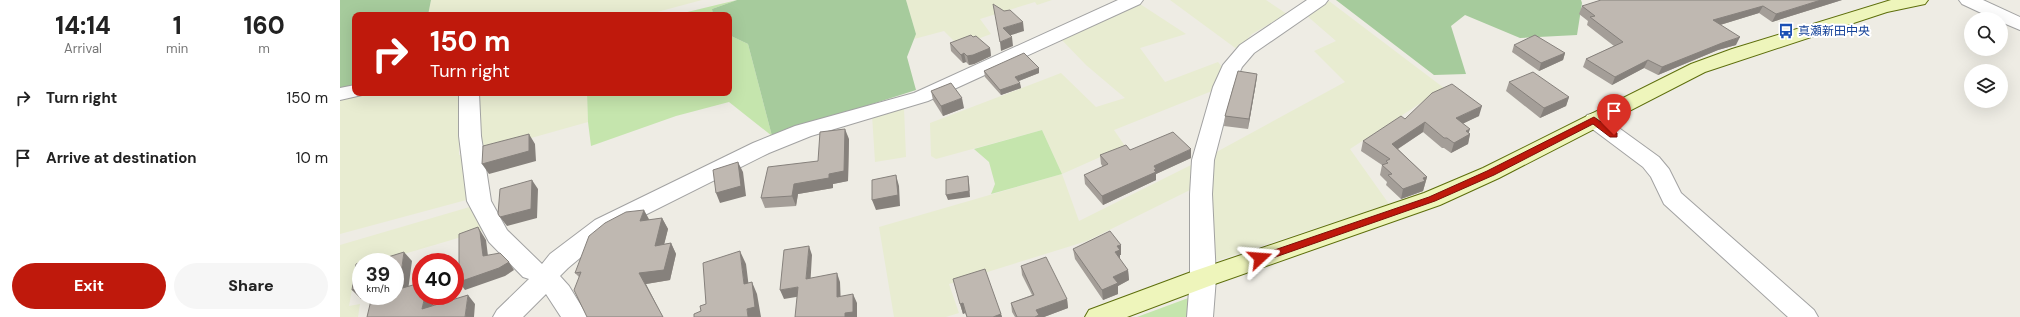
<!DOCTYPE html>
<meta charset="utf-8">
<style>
body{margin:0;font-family:"DM Sans","Noto Sans JP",sans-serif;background:#f6f6f6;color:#222;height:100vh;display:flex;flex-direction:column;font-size:15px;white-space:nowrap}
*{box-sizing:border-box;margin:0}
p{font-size:13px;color:#767676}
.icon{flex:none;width:22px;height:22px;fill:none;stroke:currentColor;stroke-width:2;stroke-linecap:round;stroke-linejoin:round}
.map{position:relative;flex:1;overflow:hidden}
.sheet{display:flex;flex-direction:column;background:#fff;width:340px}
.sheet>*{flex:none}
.guide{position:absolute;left:12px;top:12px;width:380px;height:84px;border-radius:8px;box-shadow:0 4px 16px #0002;background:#bf190c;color:#fff;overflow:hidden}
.fabs{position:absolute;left:1624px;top:12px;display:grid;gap:8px}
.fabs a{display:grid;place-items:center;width:44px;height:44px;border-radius:50%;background:#fff;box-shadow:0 4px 16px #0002;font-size:20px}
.speed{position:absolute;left:12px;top:253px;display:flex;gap:8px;font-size:20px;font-weight:700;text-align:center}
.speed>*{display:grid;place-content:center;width:52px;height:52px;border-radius:50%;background:#fff;box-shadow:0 4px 16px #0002;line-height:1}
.speed small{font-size:10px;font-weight:400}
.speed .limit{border:6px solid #d22;background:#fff;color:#111}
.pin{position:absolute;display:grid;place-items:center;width:34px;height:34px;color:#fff;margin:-41px -17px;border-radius:50% 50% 50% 0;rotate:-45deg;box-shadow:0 0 4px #0007}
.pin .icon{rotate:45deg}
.me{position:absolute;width:44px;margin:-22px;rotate:71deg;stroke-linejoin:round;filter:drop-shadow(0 0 3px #0008)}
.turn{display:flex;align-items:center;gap:14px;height:84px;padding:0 12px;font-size:18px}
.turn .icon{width:52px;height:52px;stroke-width:2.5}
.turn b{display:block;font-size:28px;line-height:34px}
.eta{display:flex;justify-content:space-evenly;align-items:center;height:68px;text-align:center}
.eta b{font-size:24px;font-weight:800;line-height:28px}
.action{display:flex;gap:8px;margin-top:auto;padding:8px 12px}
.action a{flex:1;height:46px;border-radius:24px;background:#bf190c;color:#fff;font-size:16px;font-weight:800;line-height:46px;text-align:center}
.action a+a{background:#f6f6f6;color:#222}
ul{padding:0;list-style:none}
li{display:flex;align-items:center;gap:12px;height:60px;padding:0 12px}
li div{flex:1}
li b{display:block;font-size:15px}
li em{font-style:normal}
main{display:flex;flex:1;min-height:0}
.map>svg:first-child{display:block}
</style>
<main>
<section class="sheet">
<div class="eta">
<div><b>14:14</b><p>Arrival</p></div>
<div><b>1</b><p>min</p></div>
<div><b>160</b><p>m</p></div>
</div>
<ul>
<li><svg class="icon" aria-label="right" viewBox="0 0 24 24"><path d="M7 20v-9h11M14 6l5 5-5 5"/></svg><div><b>Turn right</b></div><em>150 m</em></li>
<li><svg class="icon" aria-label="arrive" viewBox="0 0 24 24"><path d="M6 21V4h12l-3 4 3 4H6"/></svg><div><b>Arrive at destination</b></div><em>10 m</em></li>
</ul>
<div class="action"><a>Exit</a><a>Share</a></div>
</section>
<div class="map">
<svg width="1680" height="317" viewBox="0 0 1680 317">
<rect width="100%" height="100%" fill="#eeece4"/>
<path fill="#e8ecd1" d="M91 0H362L306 15H88Z
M566 0H712L697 5 695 2 640 19 651 34 619 46 604 31 574 39 576 34Z
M830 0H926L947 14 912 34 898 50Z
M989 1 1104 88 1010 149 1049 204 873 262 871 155 1005 82 974 51 996 41 966 15Z
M797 2 846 34 800 48 825 82 878 62 883 68 872 91 774 130 785 146 722 174 739 221 853 164 852 189 747 241 609 284 619 313 606 317H554L539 227 722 174 702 130 596 159 591 156 590 123 721 73 756 107 785 98 746 65 719 37Z
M20 93H119V155H123L130 199 0 234V97Z
M136 93H247L248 122 141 152Z
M564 108 566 157 535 162 532 115Z
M133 206 145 230 37 262H21V267L16 268 9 306 20 304 18 317H0V245Z"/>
<path fill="#c5e5ad" d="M397 0 372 9 373 15H335Z
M389 35 408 44 432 136 389 102 336 116 251 146 248 122 247 93H389Z
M702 130 722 174 651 194 655 184 649 162 634 149Z
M851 297 849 317H797Z"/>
<path fill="#a6cb9c" d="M0 0H91L88 15H15V86L0 89Z
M397 0H566L576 34 567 57 576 90 432 136 408 44 389 35V15H373L372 9Z
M996 0H1241L1242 3 1237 35 1180 38 1125 15 1111 26 1126 74 1094 75Z"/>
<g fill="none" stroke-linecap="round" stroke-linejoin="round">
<g stroke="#a2a2a2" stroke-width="2">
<path id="street" d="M778 0H803L800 4 588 101 471 136 429 153 271 232 228 268 220 276 229 286 248 317H221L206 294 183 317H153L157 310 189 279 183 277 149 242 127 201 119 136V93H139L141 136 151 201 167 230 202 264 210 254 255 220 413 143 455 126 574 93Z
M967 0H988L985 4 914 53 902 67 893 87 874 160 872 194 876 278 873 317H847L850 278V194L852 160 873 87 883 65 900 45Z
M1619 0H1643L1680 17V30L1661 22V19H1654L1622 4Z
M15 85V93H24L22 95 0 100V88Z
M1254 113 1261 115 1319 157 1329 169 1341 193 1474 310 1478 317H1448L1324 204 1311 177 1303 167 1247 125 1244 120 1247 115Z"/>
</g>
<g stroke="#5d6e0b" stroke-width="2">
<path id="secondary" d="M1551 0H1588L1585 4 1547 12 1365 72 1159 178 1100 205 872 285 787 317H745L749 310 854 271 1084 193 1143 168 1351 64 1392 49Z"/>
</g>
<use href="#street" fill="#fff" fill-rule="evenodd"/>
<use href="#secondary" fill="#eef5bb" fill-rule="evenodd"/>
</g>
<path fill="#a49e98" d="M1502 0 1432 22 1419 13 1380 25 1396 45 1378 50 1318 75 1304 68 1272 85 1243 67 1246 59 1274 46 1247 25 1248 21 1239 14 1242 6Z
M633 37 650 48 651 56 634 64 629 65 626 62 623 63 611 51 610 43Z
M1174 45 1225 53 1223 60 1199 71 1172 52Z
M699 68V73L679 81 681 88 661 95 645 77 644 71Z
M917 74 916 83 908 129 884 126 885 116Z
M1169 82 1229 97 1226 106 1200 118 1166 91Z
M591 91 624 108 603 116 593 100Z
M1139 116 1123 123 1129 133 1130 134 1128 144 1111 153 1104 148H1102L1083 132 1058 149 1087 177 1083 191 1061 199 1046 185 1047 182 1040 175 1042 165 1021 151 1023 141 1065 119Z
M509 139 508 181 493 184V188L458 194 456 206 425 208 421 198 478 161Z
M790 150 851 158 816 174V180L763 205 745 184 744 175 763 167 761 164 760 155Z
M322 218 328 229 324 244 331 243 336 254 330 280 306 284 239 277 235 273 309 220Z
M733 249 781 255H780V260L788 270 789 280 778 286V294L763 300 735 259Z
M681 266 727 299 728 308 704 317H675L672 312 671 303 692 295 682 275Z
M613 279 661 314 662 317H627L625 313 623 314Z"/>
<path fill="#86817c" d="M1481 0H1502L1432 22 1436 14Z
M1423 6 1419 13 1370 28 1373 20Z
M683 22 684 31 665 37 663 28Z
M672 37 673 46 661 51 660 42Z
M1400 37 1396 45 1378 50 1318 75 1322 67 1382 43Z
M650 48 651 56 634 64 629 65 627 56Z
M624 53 626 62 623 63 621 55Z
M1225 53 1223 60 1199 71 1201 63Z
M1308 60 1304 68 1272 85 1275 77Z
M699 68V73L676 82 675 77Z
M917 74 916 83 908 129 909 119Z
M680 83 681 88 661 95 660 90Z
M1229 97 1226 106 1200 118 1204 108Z
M622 98 624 108 603 116 601 106Z
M1142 106 1139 116 1114 128 1116 118Z
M1085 122 1083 132 1050 154 1052 144Z
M505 129 509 139 508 181 493 184V188L458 194 456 206 452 196 454 184 489 174Z
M1130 129 1128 135 1130 134 1128 144 1111 153 1114 143 1126 131Z
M189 134 195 144 196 161 149 174 142 164Z
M851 149V158L816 174V180L763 205 762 196 814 166Z
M398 162 403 172 406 196 380 203 376 193Z
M556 175 559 186 560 206 536 210 532 200Z
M628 176 629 182 630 197 608 200 606 195Z
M1087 177 1083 191 1061 199 1063 189 1083 178Z
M192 180 198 189 197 218 167 226 160 217Z
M304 210 310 221H300Z
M322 218 328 229 321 257 315 246Z
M138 227 146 240 149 264 143 256Z
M331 243 336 254 330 280 306 284 323 317 299 273Z
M781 245V255H780V260L775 252 777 246Z
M469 246 472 255 470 289 466 279Z
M400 251 406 264 410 296 404 284Z
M64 252 72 261 67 298 59 289Z
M169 262 174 270 165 276 125 290 119 282Z
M788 270 789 280 778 286V294L763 300 762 290 773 277Z
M497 273 500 282 501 306 497 297Z
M412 282 417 294 421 317H408L407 309Z
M21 287V296H30L21 299 12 290Z
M458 287 462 296 444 299 440 290Z
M513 294 517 303V317H505V313Z
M128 295 135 304 134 317H125Z
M85 296H95L90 317 82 309Z
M727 299 728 308 704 317H695L696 310Z
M623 303 625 313 623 314 620 304Z
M661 314 662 317H653Z"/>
<path fill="#bfb8b1" stroke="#86817c" d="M1261 0H1481L1436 14 1423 6 1373 20 1400 37 1382 43 1322 67 1308 60 1275 77 1246 59 1283 42 1250 17 1255 16 1242 6Z
M653 4 664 11 670 10 683 22 663 28 672 37 660 42Z
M631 35 633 37 636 36 650 48 633 55 627 56 624 53 621 55 610 43Z
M1195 35 1225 53 1201 63 1174 45Z
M684 53 699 68 675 77 680 83 660 90 644 71Z
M898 71 917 74 909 119 885 116Z
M1193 72 1229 97 1204 108 1169 82Z
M611 83 622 98 601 106 591 91Z
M1112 84 1142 106 1116 118 1130 129 1126 131 1130 134 1114 143 1107 138H1104L1085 122 1052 144 1087 177 1083 178 1085 181 1063 189 1048 175 1052 174 1042 165 1048 163 1046 161 1050 159 1023 141 1061 116 1065 119 1092 93Z
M505 129 504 171 489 174V178L454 184 452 196 421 198 428 167 478 161 480 132Z
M833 132 851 149 814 166 816 169 814 170 816 172 762 196 744 175 768 164 760 155 786 145 790 150Z
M189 134V151L142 164 143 146Z
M398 162 401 186 376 193 373 170Z
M556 175 558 195 532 200V180Z
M628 176 629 191 606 195V180Z
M192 180 191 209 160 217 158 214 160 189Z
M304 210 300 221 322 218 315 246 331 243 324 270 299 273 323 317H247L234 290 241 272 235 273 249 236 265 223 286 212Z
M138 227 140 232 143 256 160 253 169 262 159 268 119 282V234Z
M770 231 781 245 777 246 780 250 775 252 788 270 773 277 778 283 762 290 733 249Z
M469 246 466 279 497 273V297L513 294V312L505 313V317H455L458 287 440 290 444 250Z
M400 251 404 284 412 282 415 307 407 309 408 317H354V314L361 311 360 306 366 304 363 263Z
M64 252 59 289 80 283 79 287H81V296H85L82 309 128 295 125 317H27L32 296H55V262H21L32 259V262Z
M706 257 727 299 696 310 699 315 695 317H677L671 303 694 295 681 266Z
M21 262V287L12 290 16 264Z
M645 269 661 314 653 317H627L623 303 620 304 613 279Z"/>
<path fill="#bf190c" stroke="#7c1008" d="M1254 117 1277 133V137H1270L1253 124 1154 175 1095 201 924 261H917L915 258 917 256 1089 197 1147 171Z"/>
<defs>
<g id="bus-bare" transform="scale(1.2)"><path d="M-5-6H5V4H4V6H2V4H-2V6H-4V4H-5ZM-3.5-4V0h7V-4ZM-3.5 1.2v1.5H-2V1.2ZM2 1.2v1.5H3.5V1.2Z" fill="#1a4fb4" stroke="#fff" stroke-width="2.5" paint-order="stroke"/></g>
</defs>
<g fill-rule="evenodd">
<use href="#bus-bare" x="1446" y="31"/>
</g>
<g text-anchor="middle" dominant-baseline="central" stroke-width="4" stroke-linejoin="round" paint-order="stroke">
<g font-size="12" fill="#164399" stroke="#fff" text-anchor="start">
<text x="1458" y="31">真瀬新田中央</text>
</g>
</g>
</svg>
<div class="fabs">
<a><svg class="icon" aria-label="search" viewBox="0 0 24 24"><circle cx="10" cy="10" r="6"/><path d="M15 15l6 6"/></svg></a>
<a><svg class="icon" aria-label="layers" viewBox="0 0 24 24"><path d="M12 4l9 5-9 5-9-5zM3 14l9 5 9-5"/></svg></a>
</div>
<div class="speed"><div>39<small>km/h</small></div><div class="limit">40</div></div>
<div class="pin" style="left:1274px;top:135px;background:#d93025"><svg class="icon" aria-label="arrive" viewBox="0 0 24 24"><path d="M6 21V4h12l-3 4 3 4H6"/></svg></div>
<svg class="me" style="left:920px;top:258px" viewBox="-20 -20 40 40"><path d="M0-17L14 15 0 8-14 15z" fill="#bf190c" stroke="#fff" stroke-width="4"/></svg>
<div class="guide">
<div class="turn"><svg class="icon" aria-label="right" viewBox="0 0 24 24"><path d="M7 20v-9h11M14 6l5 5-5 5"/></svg><div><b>150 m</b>Turn right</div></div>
</div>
</div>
</main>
